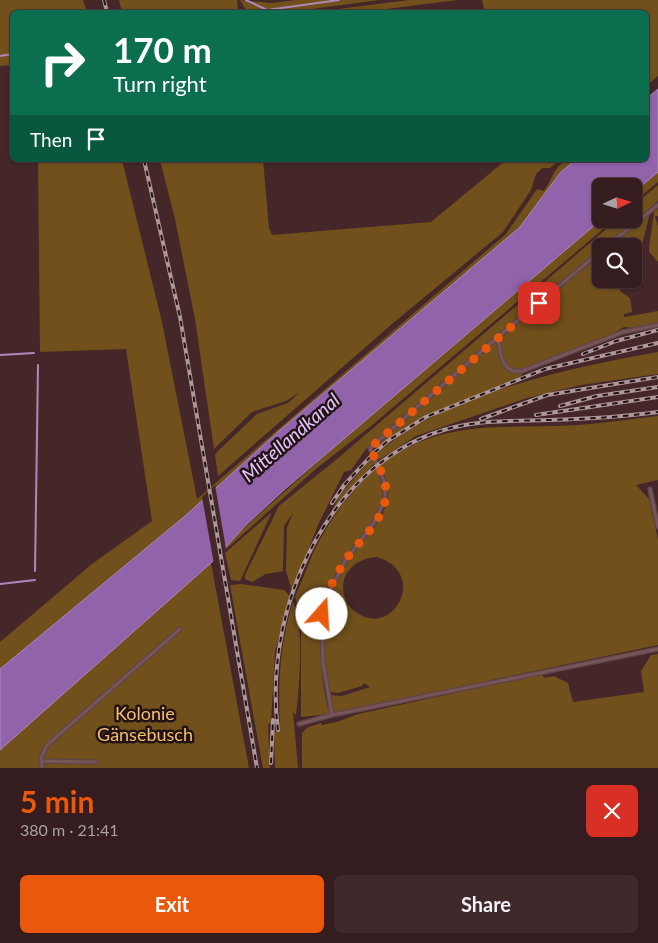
<!DOCTYPE html>
<meta charset="utf-8">
<style>
body{margin:0;font-family:Lato,sans-serif;background:#3f292c;color:#f1f3f6;height:100vh;display:flex;flex-direction:column;font-size:19px;white-space:nowrap}
*{box-sizing:border-box;margin:0}
p{font-size:16px;color:#a9a1a4}
.icon{flex:none;width:28px;height:28px;fill:none;stroke:currentColor;stroke-width:2;stroke-linecap:round;stroke-linejoin:round}
.map{position:relative;height:768px;overflow:hidden}
.sheet{display:flex;flex-direction:column;background:#341c1f;flex:1}
.sheet>*{flex:none}
.top-card{position:absolute;left:10px;top:10px;width:639px;height:152px;border-radius:8px;box-shadow:0 1px 4px #0004,0 0 0 1px #4e3a3d;background:#0b6e4f;color:#fff;overflow:hidden}
.needle{width:32px;rotate:86deg}
.tools{position:absolute;left:592px;top:178px;display:grid;gap:10px}
.tools a{display:grid;place-items:center;width:50px;height:50px;border-radius:8px;background:#341c1f;box-shadow:0 1px 4px #0004,0 0 0 1px #4e3a3d;font-size:25px}
.pin{position:absolute;display:grid;place-items:center;width:42px;height:42px;color:#fff;margin:-21px;border-radius:10px;box-shadow:0 2px 8px #0006}
.me{position:absolute;width:55px;margin:-28px;rotate:19deg;stroke-linejoin:round;filter:drop-shadow(0 0 4px #0008)}
.turn{display:flex;align-items:center;gap:18px;height:105px;padding:0 20px;font-size:22px}
.turn .icon{width:65px;height:65px;stroke-width:2.5}
.turn b{display:block;font-size:35px;line-height:42px}
.then{display:flex;align-items:center;height:48px;padding:0 20px;background:#0003;gap:10px;font-size:19px}
.round{display:grid;place-items:center;flex:none;width:52px;height:52px;border-radius:8px;background:#3f292c}
.summary{display:flex;align-items:center;justify-content:space-between;height:85px;padding:0 20px}
h1{font-size:30px;font-weight:700;line-height:38px;color:#ea580c}
.cta{display:flex;gap:10px;margin-top:auto;padding:10px 20px}
.cta a{flex:1;height:58px;border-radius:8px;background:#ea580c;color:#fff;font-size:20px;font-weight:700;line-height:58px;text-align:center}
.cta a+a{background:#3f292c;color:#f1f3f6}
.map>svg:first-child{display:block}
</style>
<div class="map">
<svg width="658" height="768" viewBox="0 0 658 768">
<rect width="100%" height="100%" fill="#452629"/>
<path fill="#72501c" fill-rule="evenodd" d="M0 0H83L87 12H12V65L0 66Z
M119 0H237L238 12H122Z
M240 0 271 3 296 0H380L289 12H247Z
M409 0H458L363 12H315Z
M482 0H658V76L646 86V12H485Z
M38 160H122L162 322 197 499 506 234 537 189 544 191C554 177 555 160 575 160L560 173 521 227 279 431 185 516 0 669V642L92 564 152 521 126 349 40 352Z
M160 160H263L269 228 272 235 431 222 506 160H559L550 168H542L536 174 531 190 503 232 392 324 218 476 215 455 218 451 257 414 288 403 300 392 286 401 252 412 214 449 195 319 175 219Z
M658 172V182L634 202V192Z
M658 185V201L605 246H601V249L490 343 492 345 500 339 601 253V279H619L620 291 630 298 632 312 624 314V317L658 311V323L634 328 624 327 609 336 521 371 522 376 421 418 373 450 412 411 366 449 351 470 344 472 318 525 292 591 286 571 287 528 293 513 284 526 283 571 266 574 252 582 245 579V575L279 506 337 459 618 219H634V205Z
M658 209V216H655L658 226V262L649 252V248L654 212Z
M650 213 640 253 634 255V246H610Z
M602 219H615L371 426 317 468 224 551 225 545 342 440Z
M658 352V374L581 385 527 398 416 436 379 460 376 455C439 395 574 367 658 352Z
M658 416V480L636 485 649 499 658 539V645L335 713 331 707 329 695 342 696 370 687 364 683 362 686 338 693 330 692C325 664 317 628 327 600 331 588 340 574 346 563 360 542 386 521 388 495 389 484 383 475 379 466 444 416 503 430 578 425 605 423 631 419 658 416ZM377 557C429 573 393 638 357 613 350 608 346 603 344 595 339 572 357 558 377 557Z
M372 458 375 463 344 495 318 537 341 493Z
M376 469C395 508 369 526 347 556 338 568 330 585 324 600 315 620 322 693 330 714L301 717V615L295 597C302 582 307 566 314 551 329 521 350 490 376 469Z
M272 512 240 581 231 580 225 553Z
M211 563 249 768H0V750Z
M241 584 284 590 290 596 275 652 271 723 268 724 270 768H263L262 763 230 585Z
M293 602C305 626 299 687 296 715L293 712 298 768H275L274 732 280 731C278 686 279 645 293 602Z
M658 654V768H302V733L308 727 321 723 322 725 337 722 358 714 542 674 544 678 554 676 568 683 573 702 644 692 641 671 651 655Z"/>
<path fill="#9163ab" stroke="#af88bb" d="M658 89V172L634 192V186H601L602 219 285 489 246 525 211 563 0 750V669L185 516 279 431 520 227 560 173 575 160H646V99Z"/>
<path fill="#452629" d="M215 485 226 549 214 564 202 497Z"/>
<g fill="none" stroke-linecap="round" stroke-linejoin="round">
<path stroke="#af88bb" stroke-width="2" d="M246 0 267 10 339 0
M0 56 12 54
M0 355 34 353
M35 571 38 365
M0 584 35 580"/>
<g stroke="#5f4448" stroke-width="5.5">
<path id="service" d="M607 246 658 205
M601 251 498 337C500 353 501 374 522 371L623 332 658 325
M498 337 370 448 385 484V500L373 524 345 561 322 607 323 662 332 715 658 649
M650 489 658 527
M299 724 332 715
M42 761 96 762
M42 768 41 758 47 745 180 629"/>
</g>
<use href="#service" stroke="#765457" stroke-width="3"/>
<g stroke="#af9698" stroke-width="4">
<path id="rail" d="M104 0 107 12
M144 160 180 317 257 768
M583 354 616 341 658 330
M560 406 597 396 658 387
M536 415 658 397
M481 419 547 395 658 377
M332 503 345 484 373 454 389 440 426 417 545 369 658 343
M278 730C262 611 329 456 455 427 485 420 518 421 549 420 586 419 622 417 658 412
M271 763 273 720"/>
</g>
<use href="#rail" stroke="#221415" stroke-width="2" stroke-dasharray="5.5" stroke-linecap="butt"/>
</g>
<g fill="none" stroke-linecap="round" stroke-linejoin="round">
<path stroke="#ea580c" stroke-width="9" stroke-dasharray="0 16.2" d="M322 614C324 596 335 577 345 561 359 540 386 520 386 492 386 477 376 462 370 448L539 303"/>
</g>
<g text-anchor="middle" dominant-baseline="central" stroke-width="5" stroke-linejoin="round" paint-order="stroke">
<g font-size="18" fill="#f7be6e" stroke="#221415">
<text x="145" y="713">Kolonie<tspan x="145" dy="21">Gänsebusch</tspan></text>
</g>
<g font-size="19" font-style="italic" fill="#e7c3fe" stroke="#221415">
<text transform="translate(290 437) rotate(-41)">Mittellandkanal</text>
</g>
</g>
</svg>
<div class="tools">
<a><svg class="needle" viewBox="-14 -14 28 28"><path d="M0-13l5 13h-10z" fill="#e53935"/><path d="M0 13l5-13h-10z" fill="#a9a1a4"/></svg></a>
<a><svg class="icon" aria-label="search" viewBox="0 0 24 24"><circle cx="10" cy="10" r="6"/><path d="M15 15l6 6"/></svg></a>
</div>
<div class="pin" style="left:539px;top:303px;background:#d93025"><svg class="icon" aria-label="arrive" viewBox="0 0 24 24"><path d="M6 21V4h12l-3 4 3 4H6"/></svg></div>
<svg class="me" style="left:322px;top:614px" viewBox="-20 -20 40 40"><circle r="19" fill="#fff"/><path d="M0-13L10 11 0 6-10 11z" fill="#ea580c"/></svg>
<div class="top-card">
<div class="turn"><svg class="icon" aria-label="right" viewBox="0 0 24 24"><path d="M7 20v-9h11M14 6l5 5-5 5"/></svg><div><b>170 m</b>Turn right</div></div>
<div class="then">Then<svg class="icon" aria-label="arrive" viewBox="0 0 24 24"><path d="M6 21V4h12l-3 4 3 4H6"/></svg></div>
</div>
</div>
<section class="sheet">
<div class="summary"><div><h1>5 min</h1><p>380 m · 21:41</p></div><a class="round" style="background:#d93025;color:#fff"><svg class="icon" aria-label="close" viewBox="0 0 24 24"><path d="M6 6l12 12M18 6L6 18"/></svg></a></div>
<div class="cta"><a>Exit</a><a>Share</a></div>
</section>
